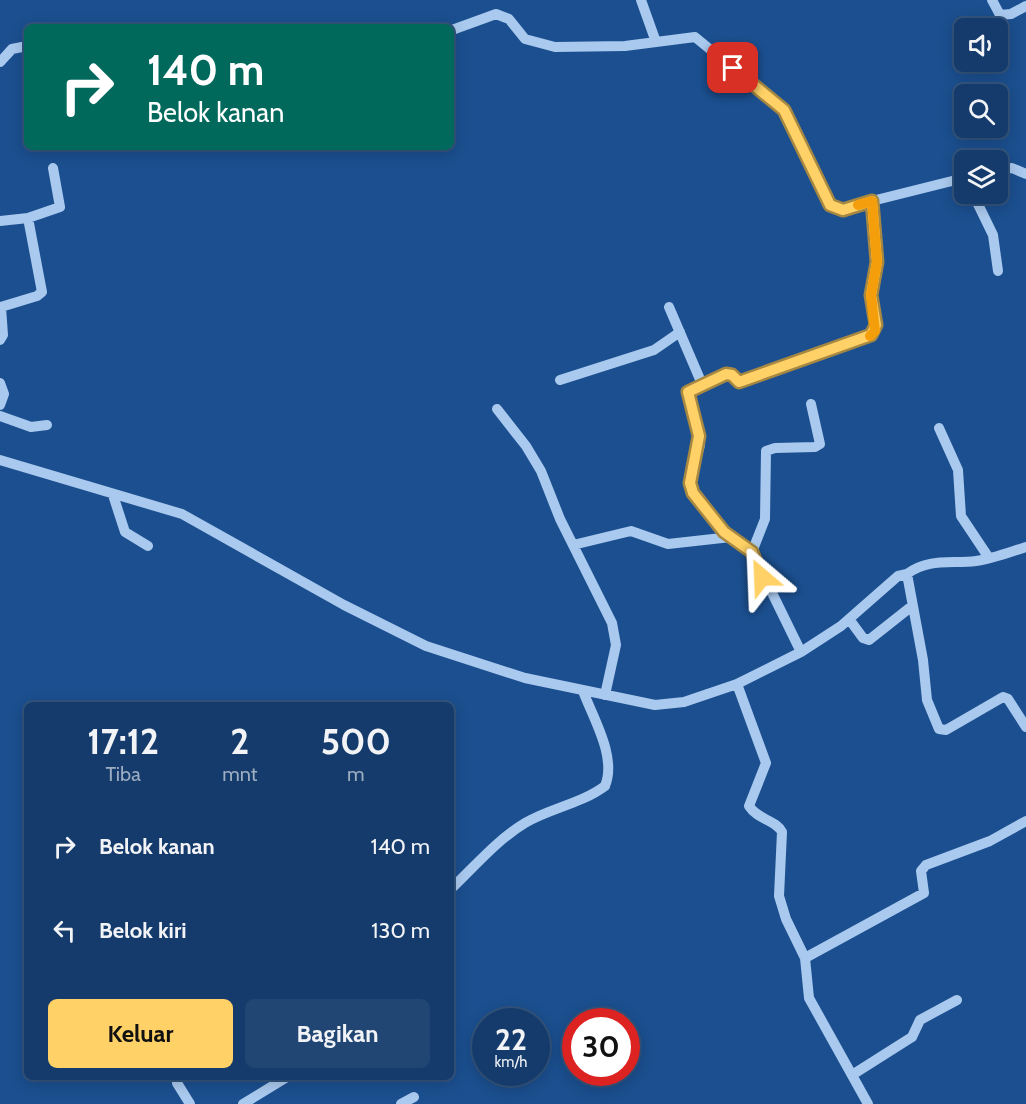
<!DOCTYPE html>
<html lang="id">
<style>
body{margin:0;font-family:Cabin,sans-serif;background:#214673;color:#f1f3f6;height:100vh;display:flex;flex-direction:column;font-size:22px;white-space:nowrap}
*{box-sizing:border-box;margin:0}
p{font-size:20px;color:#9dadc1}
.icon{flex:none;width:33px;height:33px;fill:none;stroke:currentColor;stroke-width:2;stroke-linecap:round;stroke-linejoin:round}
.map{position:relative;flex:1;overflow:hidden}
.sheet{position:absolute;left:24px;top:702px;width:430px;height:378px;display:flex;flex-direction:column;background:#143b6b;border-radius:9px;box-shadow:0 3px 15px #0003,0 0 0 2px #33557e}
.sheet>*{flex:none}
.guide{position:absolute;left:24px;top:24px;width:430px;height:126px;border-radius:9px;box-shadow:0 3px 15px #0003,0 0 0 2px #33557e;background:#00695c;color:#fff;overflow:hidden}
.controls{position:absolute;left:954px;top:18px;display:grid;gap:12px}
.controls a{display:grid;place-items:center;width:54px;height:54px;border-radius:9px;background:#143b6b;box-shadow:0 3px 15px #0003,0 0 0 2px #33557e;font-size:30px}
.speed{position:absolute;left:472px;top:1008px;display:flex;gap:12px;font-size:30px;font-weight:700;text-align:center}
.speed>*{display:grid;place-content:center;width:78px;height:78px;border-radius:50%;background:#143b6b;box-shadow:0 3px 15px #0003,0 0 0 2px #33557e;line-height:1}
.speed small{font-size:15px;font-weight:400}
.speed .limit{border:9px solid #d22;background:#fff;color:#111}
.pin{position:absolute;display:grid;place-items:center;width:51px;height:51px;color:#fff;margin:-26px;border-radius:12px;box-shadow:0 3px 9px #0006}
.me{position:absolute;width:66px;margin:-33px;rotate:334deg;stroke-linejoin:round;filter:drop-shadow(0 0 4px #0008)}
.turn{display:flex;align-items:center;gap:21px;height:126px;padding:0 24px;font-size:27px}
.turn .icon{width:78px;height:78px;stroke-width:2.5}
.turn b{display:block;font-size:42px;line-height:51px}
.eta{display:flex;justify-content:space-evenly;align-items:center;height:102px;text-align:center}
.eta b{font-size:36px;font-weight:800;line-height:42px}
.action{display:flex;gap:12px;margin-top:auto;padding:12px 24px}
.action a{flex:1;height:69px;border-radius:9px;background:#ffd166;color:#111;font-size:24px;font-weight:800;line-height:69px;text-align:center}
.action a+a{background:#214673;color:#f1f3f6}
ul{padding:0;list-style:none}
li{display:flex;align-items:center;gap:18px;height:84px;padding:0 24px}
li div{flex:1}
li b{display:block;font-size:22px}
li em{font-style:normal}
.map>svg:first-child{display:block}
</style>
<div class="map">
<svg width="1026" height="1104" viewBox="0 0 1026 1104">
<rect width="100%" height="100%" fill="#1b4f8f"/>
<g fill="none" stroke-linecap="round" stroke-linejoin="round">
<path stroke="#a9c9ee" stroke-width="10" d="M641 0 656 42
M992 0 1000 15 1011 14 1026 6
M452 30 496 14 509 19 525 39 555 47 625 46 695 37 784 110 830 205 843 210 872 201
M0 62 12 49 27 46
M998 170 1012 168 1026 174
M973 194 993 235 998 271
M0 221 28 218 60 207 53 168
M669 307 702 384
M0 340 3 335 1 307 37 296 42 292 28 218
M560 380 654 350 680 332
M0 383 4 394 0 405
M497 409 526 446 541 471 560 519 612 623 616 645 605 695
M0 416 31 427 47 425
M939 428 958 470 961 516 989 558
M0 460 182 514 344 605 426 646 525 678 655 705 684 702 737 684 801 652 841 626 898 576 907 574 923 660 927 700 939 729 946 730 1003 697 1008 699 1026 727
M113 495 125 532 148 546
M573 545 631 531 668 544 731 537
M752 552 765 519 766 451 775 448 815 447 820 444 811 404
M907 574C928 558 951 564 976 561 992 559 1010 552 1026 547
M849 619 863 638 869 640 912 606
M801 652 752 552 724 532 693 493 690 482 700 445 688 392 726 374 732 375 739 382 871 335 876 325 871 295 877 262 872 201 964 178
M737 684 766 763 749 806C758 820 776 820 782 832L779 896 786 919 805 958
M452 888C474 867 498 839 525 823 550 808 581 804 605 786 617 757 593 718 583 691
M852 1075 912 1037 920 1020 957 1000
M179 1077 177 1083 190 1104
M243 1104 287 1077
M401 1104 414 1097
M868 1104 809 998 805 958 924 893 921 871 926 865 990 841 1026 821"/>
</g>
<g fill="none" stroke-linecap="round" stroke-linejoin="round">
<g stroke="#a68842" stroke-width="15">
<path id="route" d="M733 68 784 110 830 205 843 210 872 201 877 262 871 295 876 325 871 335 739 382 732 375 726 374 688 392 699 436 690 483 693 493 724 532 752 552 762 577"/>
</g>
<use href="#route" stroke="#ffd166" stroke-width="10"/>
<path stroke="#f59e0b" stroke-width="10" d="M858 205 872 201 877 262 871 295 875 331 870 336"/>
</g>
</svg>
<div class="controls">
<a><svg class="icon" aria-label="sound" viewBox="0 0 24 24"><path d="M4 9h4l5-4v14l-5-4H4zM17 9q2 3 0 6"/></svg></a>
<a><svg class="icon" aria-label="search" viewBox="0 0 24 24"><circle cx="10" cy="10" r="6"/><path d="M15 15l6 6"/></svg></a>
<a><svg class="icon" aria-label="layers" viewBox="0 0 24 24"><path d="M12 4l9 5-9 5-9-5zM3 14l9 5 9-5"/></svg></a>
</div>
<div class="speed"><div>22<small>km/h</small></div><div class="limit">30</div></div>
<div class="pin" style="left:733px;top:68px;background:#d93025"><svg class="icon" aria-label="arrive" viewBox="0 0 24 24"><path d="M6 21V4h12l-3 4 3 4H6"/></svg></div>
<svg class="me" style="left:762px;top:577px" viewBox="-20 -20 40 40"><path d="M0-17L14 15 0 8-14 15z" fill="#ffd166" stroke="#fff" stroke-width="4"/></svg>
<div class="guide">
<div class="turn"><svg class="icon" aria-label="right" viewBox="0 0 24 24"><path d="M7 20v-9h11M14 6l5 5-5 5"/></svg><div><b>140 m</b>Belok kanan</div></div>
</div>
<section class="sheet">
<div class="eta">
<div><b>17:12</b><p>Tiba</p></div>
<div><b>2</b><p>mnt</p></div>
<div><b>500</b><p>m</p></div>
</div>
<ul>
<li><svg class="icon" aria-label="right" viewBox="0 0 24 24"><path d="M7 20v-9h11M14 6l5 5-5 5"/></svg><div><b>Belok kanan</b></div><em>140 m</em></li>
<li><svg class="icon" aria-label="left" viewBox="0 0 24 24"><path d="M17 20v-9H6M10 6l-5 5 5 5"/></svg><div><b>Belok kiri</b></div><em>130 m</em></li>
</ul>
<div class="action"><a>Keluar</a><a>Bagikan</a></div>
</section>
</div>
